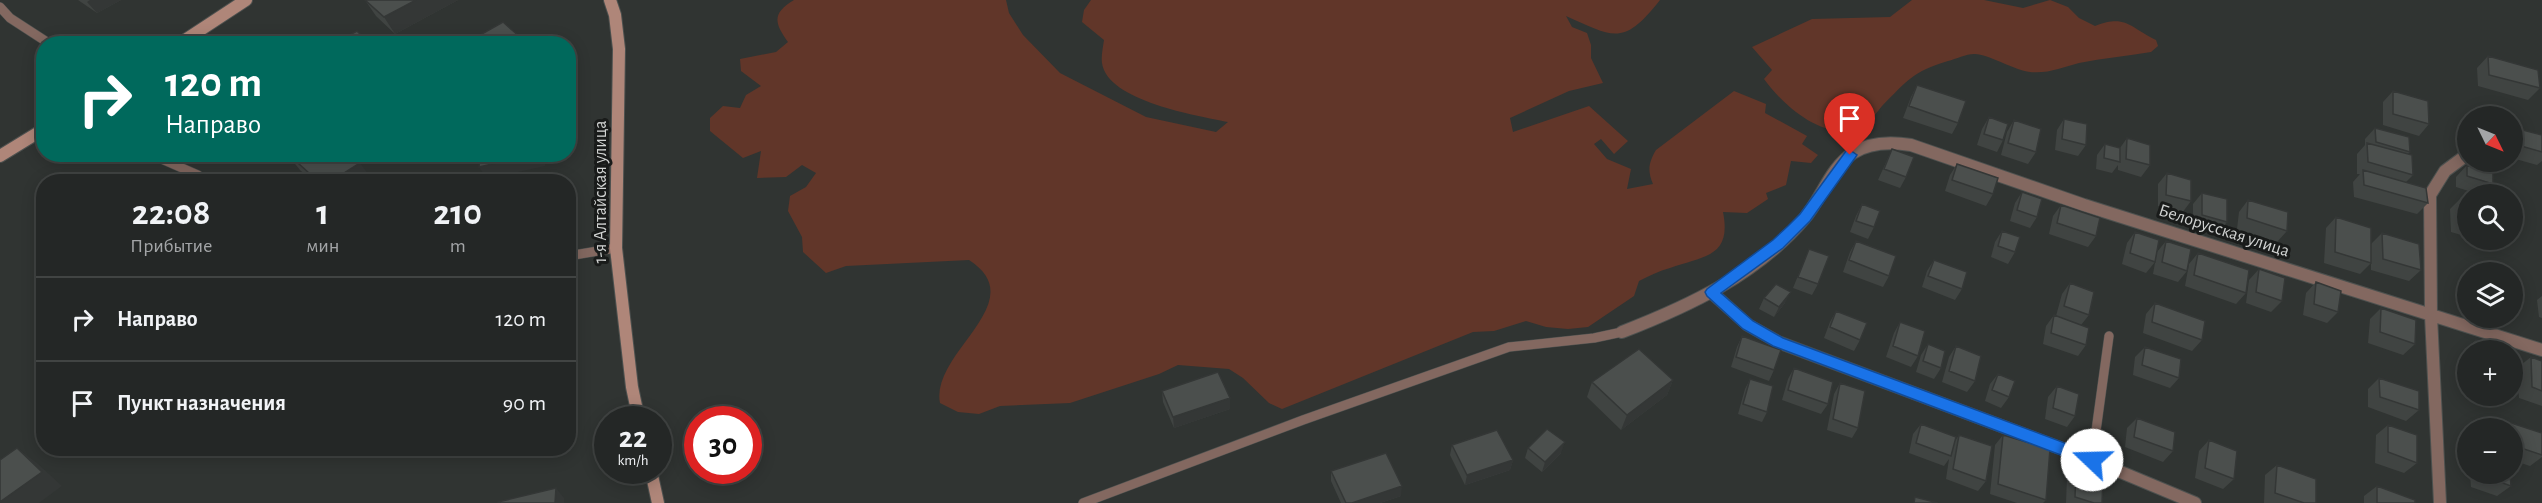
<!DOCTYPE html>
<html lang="ru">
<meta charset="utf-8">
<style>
body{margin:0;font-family:"Alegreya Sans",sans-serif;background:#2c2f2e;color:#f1f3f6;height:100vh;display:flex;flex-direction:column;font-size:22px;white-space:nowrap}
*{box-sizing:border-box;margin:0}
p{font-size:20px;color:#a3a5a7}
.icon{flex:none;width:33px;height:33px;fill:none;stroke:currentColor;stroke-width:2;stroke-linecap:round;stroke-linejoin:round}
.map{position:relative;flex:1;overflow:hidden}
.sheet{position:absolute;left:36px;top:174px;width:540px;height:282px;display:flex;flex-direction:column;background:#242726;border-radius:24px;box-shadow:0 3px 15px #0003,0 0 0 2px #414443}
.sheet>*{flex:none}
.top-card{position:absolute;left:36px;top:36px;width:540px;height:126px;border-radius:24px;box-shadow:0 3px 15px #0003,0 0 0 2px #414443;background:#00695c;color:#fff;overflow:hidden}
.needle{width:39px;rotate:133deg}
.controls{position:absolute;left:2457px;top:106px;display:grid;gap:12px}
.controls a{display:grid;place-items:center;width:66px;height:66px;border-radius:50%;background:#242726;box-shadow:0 3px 15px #0003,0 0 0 2px #414443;font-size:30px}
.speed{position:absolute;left:594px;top:406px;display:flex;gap:12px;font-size:30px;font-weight:700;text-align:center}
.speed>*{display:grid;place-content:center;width:78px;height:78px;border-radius:50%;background:#242726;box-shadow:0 3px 15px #0003,0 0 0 2px #414443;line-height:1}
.speed small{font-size:15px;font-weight:400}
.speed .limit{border:9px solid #d22;background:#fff;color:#111}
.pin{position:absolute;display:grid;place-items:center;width:51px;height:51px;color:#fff;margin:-62px -26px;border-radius:50% 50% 50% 0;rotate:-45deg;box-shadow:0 0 6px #0007}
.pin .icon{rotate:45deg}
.me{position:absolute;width:66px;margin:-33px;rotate:291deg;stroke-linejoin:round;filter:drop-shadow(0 0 4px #0008)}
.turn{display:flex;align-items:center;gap:21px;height:126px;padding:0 30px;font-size:27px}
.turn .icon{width:78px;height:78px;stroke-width:2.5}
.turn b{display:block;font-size:42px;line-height:51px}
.eta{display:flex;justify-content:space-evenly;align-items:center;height:102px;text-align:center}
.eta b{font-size:36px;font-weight:700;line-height:42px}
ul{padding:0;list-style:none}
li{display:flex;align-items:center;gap:18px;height:84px;padding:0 30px;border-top:2px solid #414443}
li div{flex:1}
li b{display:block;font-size:22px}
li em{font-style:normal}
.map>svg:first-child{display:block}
</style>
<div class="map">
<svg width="2542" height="503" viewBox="0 0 2542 503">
<rect width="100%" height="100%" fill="#303432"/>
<path fill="#613629" d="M794 0H1006L1009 13 1023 35 1060 73 1146 117 1216 132 1228 122C1198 116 1107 101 1102 63 1101 56 1103 47 1104 40L1082 22 1084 10 1091 0H1660C1623 47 1614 37 1566 16L1572 27 1587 33 1591 45V58L1603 83 1569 91 1510 118 1513 132 1589 106 1628 141 1614 154 1601 139 1594 144 1607 159 1631 169 1627 189 1653 184C1647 170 1649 162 1656 150L1734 91 1766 104 1765 113 1807 136 1802 144 1818 155 1811 163 1791 161 1786 185 1766 193 1768 199 1747 213 1723 212C1732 257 1704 256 1670 268 1659 271 1649 276 1639 281L1634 296 1588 327 1568 329 1546 327 1526 321 1494 331 1473 332 1282 409 1269 403 1243 378 1229 369 1178 365 1159 374 1070 403 1000 406 979 414 958 412 940 403C930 352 1034 302 969 260L846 266 826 273 803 252 802 237 788 211 790 196 806 187 816 173 802 165 786 177 757 178 761 151 743 158 710 131V118L723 106 740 108 746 95 761 86 741 71 740 59 776 52 788 42C774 23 772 13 794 0Z
M1912 0H1984L2023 8 2050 0 2068 7 2079 18 2095 26C2126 14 2129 27 2156 40L2158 46 2151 52C2127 56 2103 58 2079 63 2063 67 2048 74 2030 72 2014 70 1986 53 1974 54 1966 54 1956 59 1948 61 1912 72 1908 80 1882 106 1877 112 1872 119 1867 123 1830 148 1784 107 1764 79L1772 70 1752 47 1812 19 1890 17Z"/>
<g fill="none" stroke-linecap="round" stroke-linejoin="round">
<g stroke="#4d514f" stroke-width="10">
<path id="lane" d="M0 7 10 18 50 44
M150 154 198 175
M568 256 616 248
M2092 460 2109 336
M1083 503 1303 420 1509 347 1594 338 1622 332"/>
</g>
<g stroke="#4d514f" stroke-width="14">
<path id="street" d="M1711 292 1748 325 1778 342 2092 460 2195 503
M1622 332C1689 306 1756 275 1804 219 1822 198 1830 168 1853 153 1870 142 1892 142 1911 145L2084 205 2542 350
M2440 503 2431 316 2430 195 2445 171 2468 154"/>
</g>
<g stroke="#4d514f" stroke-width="14">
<path id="secondary" d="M610 0 615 15 619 49 616 248 632 387 639 420
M179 44 246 0
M0 156 44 129
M651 471 658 503"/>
</g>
<use href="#lane" stroke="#836860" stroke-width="9"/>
<use href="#street" stroke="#836860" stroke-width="12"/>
<use href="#secondary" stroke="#af8679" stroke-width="12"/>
</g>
<path fill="#404442" d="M78 0H121L97 13Z
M365 0H458L395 34 376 16Z
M2488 56 2540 88 2528 100 2478 86 2477 68Z
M1917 85 1958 123 1952 134 1903 118 1911 97Z
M2393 91 2429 124 2419 136 2383 125V102Z
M1989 117 2003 140 1997 152 1977 145 1982 129Z
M2064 119 2086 145 2078 156 2055 150 2057 130Z
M2014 120 2036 152 2028 164 2001 155 2007 132Z
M2375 128 2410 152 2408 154 2413 175 2406 182 2428 203 2417 214 2354 197 2353 182 2360 174H2357V154L2365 145V139Z
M2519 129 2542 135V161L2537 165 2512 158V136Z
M2127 138 2150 165 2141 177 2118 170V165L2112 173 2096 169 2097 155 2105 144 2120 148Z
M1892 149 1906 177 1900 188 1878 180Z
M287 154 372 179 369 182H313L300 170Z
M1957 164 1993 194 1986 206 1945 191 1950 175Z
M2467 165 2493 184 2481 195 2456 187V177Z
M2167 173 2191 201 2182 213 2158 206V184Z
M2022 192 2037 217 2030 228 2010 221 2015 203Z
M2202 193 2227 222 2218 233 2193 226V204Z
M2461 198 2468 199V237L2451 232 2450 209Z
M2248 200 2287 231 2277 242 2237 229 2239 212Z
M1862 204 1874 227 1868 239 1850 232 1856 216Z
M2061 205 2096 236 2088 247 2049 234 2053 216Z
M2336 217 2371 244 2382 233 2421 270 2409 281 2371 270V261V263L2360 274 2324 263 2326 228Z
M2002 231 2015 252 2008 264 1991 257 1995 242Z
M2135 232 2155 262 2146 273 2122 264 2127 243Z
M1856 241 1889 276 1883 287 1843 272 1850 252Z
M2166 241 2187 271 2178 282 2153 274 2157 252Z
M1809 249 1818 284 1812 295 1793 288Z
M2198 253 2246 293 2236 304 2185 286 2189 264Z
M1934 260 1962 289 1955 300 1922 287 1927 271Z
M2474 264 2503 273H2468V298L2462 296V275Z
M2259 269 2282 301 2271 312 2246 303 2249 280Z
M2316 282 2338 312 2327 323 2303 315 2306 293Z
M2070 283 2089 315 2081 325 2086 345 2078 356 2043 344 2046 326 2054 315 2056 316 2062 294Z
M2542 296V318L2539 317 2537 300Z
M1764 298 1785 303 1774 317 1759 309Z
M2155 303 2202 340 2192 351 2143 333 2146 314Z
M2381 308 2415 344 2403 355 2368 343 2370 319Z
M1836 311 1860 340 1854 351 1824 338 1830 322Z
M1900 322 1918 356 1911 367 1886 357 1894 333Z
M1742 336 1774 370 1769 381 1731 367 1737 347Z
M2476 340 2505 351H2468V378H2465L2463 351Z
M1928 344 1941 368 1934 379 1916 372 1921 355Z
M1956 346 1975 381 1967 392 1942 382 1949 357Z
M2145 347 2179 378 2170 388 2133 375 2135 357Z
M2531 357 2542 361V406L2519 398 2517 368Z
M1794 368 1828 404 1821 414 1782 400 1788 379Z
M1998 374 2009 397 2001 408 1985 401 1990 384Z
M2379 378 2419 410 2406 421 2368 407V389Z
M1750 379 1767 412 1762 422 1738 414 1745 389Z
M1673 380 1667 395 1621 430 1587 397 1592 382Z
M1840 383 1858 428 1852 438 1827 430 1834 394Z
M2057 386 2075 416 2067 427 2045 419 2048 397Z
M1162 391 1230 398V409L1174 428 1163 402Z
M2137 418 2173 451 2163 462 2125 447 2127 428Z
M2496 418 2542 433V457L2530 466 2512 460V429H2483Z
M1921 424 1955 441 1959 435 1986 481 1978 491 1946 479 1949 459 1944 466 1909 453 1913 434Z
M2388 425 2417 463 2404 473 2375 463 2376 435Z
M2003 435 2046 500 2043 503H2017L1990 494 1995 445Z
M2209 440 2234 479 2223 489 2195 478 2199 451Z
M1452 445 1513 460 1510 470 1465 485 1450 455Z
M1528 448 1561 453 1542 472 1525 458Z
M2277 465 2316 503H2264L2265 475Z
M2076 468 2102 503H2066L2067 478Z
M1331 471 1401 496 1380 503H1341L1331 481Z
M2470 474H2510L2511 486 2497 496 2471 487Z
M2377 486 2415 503H2364V496Z"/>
<path fill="#343736" d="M90 0H121L97 13 87 2Z
M416 0H458L395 34 384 17Z
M536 154H545V166L487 179 479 167Z
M360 163 372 179 369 182H330Z
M1791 292 1785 303 1774 317 1779 307Z
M1673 380 1667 395 1621 430 1627 415Z
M1230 398V409L1174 428 1173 417Z
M1565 442 1561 453 1542 472 1545 462Z
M17 448 37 463 62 486 39 503H0Z
M1513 460 1510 470 1465 485 1467 475Z
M1402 486 1401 496 1380 503H1352Z
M556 488 564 498V503H555Z"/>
<path fill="#4b4f4d" stroke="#343736" stroke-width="1.5" d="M365 0H416L384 17Z
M503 22 528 44H464Z
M357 31 370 44H333Z
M2488 56 2538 70 2540 88 2489 75Z
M1917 85 1966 101 1958 123 1909 106Z
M2393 91 2428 101 2429 124 2393 114Z
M1989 117 2008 124 2003 140 1984 134Z
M2064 119 2087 124 2086 145 2062 139Z
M2014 120 2041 129 2036 152 2008 143Z
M2375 128 2409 137 2410 152 2376 142Z
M2519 129 2542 135V152L2521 146Z
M2127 138 2150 145V165L2126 159Z
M2367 143 2412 155 2413 175 2368 162Z
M2105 144 2120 148V162L2104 158Z
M1892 149 1914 157 1906 177 1884 169Z
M288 154H350L360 163 330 182H319Z
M480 154H536L479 167Z
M1957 164 1998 178 1993 194 1952 180Z
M2467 165 2493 173V184L2467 176Z
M2363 170 2426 188 2428 203 2364 185Z
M2167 173 2191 180V201L2166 195Z
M430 174 438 182H419Z
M2022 192 2042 199 2037 217 2017 210Z
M2202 193 2227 199V222L2202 215Z
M2461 198 2468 199V222L2463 221Z
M2248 200 2288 212 2287 231 2247 218Z
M1862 204 1880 211 1874 227 1856 221Z
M2061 205 2100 218 2096 236 2057 223Z
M2336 217 2371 228V263L2335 252Z
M2002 231 2020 237 2015 252 1998 246Z
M2135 232 2159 240 2155 262 2130 253Z
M2382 233 2419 244 2421 270 2383 259Z
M1856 241 1896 256 1889 276 1849 260Z
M2166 241 2191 249 2187 271 2162 262Z
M1809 249 1829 256 1818 284 1798 277Z
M2198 253 2249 270 2246 293 2194 275Z
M1934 260 1967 272 1962 289 1928 276Z
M2474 264 2503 273H2474Z
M2259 269 2285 278 2282 301 2256 292Z
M2316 282 2341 291 2338 312 2314 304Z
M2070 283 2094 292 2089 315 2064 306Z
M1776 284 1791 292 1779 307 1764 298Z
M2155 303 2205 321 2202 340 2152 322Z
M2381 308 2416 320 2415 344 2380 332Z
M1836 311 1867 323 1860 340 1830 327Z
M2054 315 2089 328 2086 345 2051 333Z
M1900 322 1925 331 1918 356 1893 346Z
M1742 336 1781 350 1774 370 1736 357Z
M2476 340 2505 349V351H2477Z
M1928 344 1945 351 1941 368 1923 361Z
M1956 346 1981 356 1975 381 1949 371Z
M2145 347 2181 359 2179 378 2142 365Z
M1639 349 1673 380 1627 415 1592 382Z
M2531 357 2542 361V391L2532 387Z
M1794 368 1833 382 1828 404 1788 390Z
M1218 372 1230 398 1173 417 1162 391Z
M1998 374 2015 381 2009 397 1992 390Z
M2379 378 2419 391V410L2380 397Z
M1750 379 1773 386 1767 412 1743 404Z
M1840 383 1865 391 1858 428 1833 419Z
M2057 386 2079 394 2075 416 2053 408Z
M2137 418 2175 432 2173 451 2134 437Z
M2496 418 2542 433V455L2512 445V429H2497Z
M1921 424 1956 437 1951 456 1916 443Z
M2388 425 2417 435V463L2388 452Z
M1547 429 1565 442 1545 462 1528 448Z
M1497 430 1513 460 1467 475 1452 445Z
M1959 435 1992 446 1986 481 1953 469Z
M2003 435 2050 449 2046 500 1998 484Z
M2209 440 2237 451 2234 479 2205 468Z
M17 448 42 472 0 502V460Z
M1386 453 1402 486 1352 503H1346L1331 471Z
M2277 465 2316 479V503H2304L2275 493Z
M2076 468 2103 477 2102 503H2094L2075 497Z
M2484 474H2510L2511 486 2485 477Z
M2377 486 2415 500V503H2377Z
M556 488 555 503H498V502Z
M1915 497 1938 503H1914Z"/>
<path fill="#1a73e8" stroke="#114b97" stroke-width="1.5" d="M1850 150 1857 155 1855 158 1810 221 1783 248 1721 293 1753 321 1783 338 2097 455 2100 460 2097 465 2092 467 2087 465 1773 346 1743 329 1707 296 1705 292 1707 289 1773 240 1788 226 1800 214 1846 151Z"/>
<g text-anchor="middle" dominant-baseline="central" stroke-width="6" stroke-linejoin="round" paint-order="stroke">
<g font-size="18" fill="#d1d3d2" stroke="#191b1a">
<text transform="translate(601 192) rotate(-90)">1-я Алтайская улица</text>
<text transform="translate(2224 231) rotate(18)">Белорусская улица</text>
</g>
</g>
</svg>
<div class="controls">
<a><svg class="needle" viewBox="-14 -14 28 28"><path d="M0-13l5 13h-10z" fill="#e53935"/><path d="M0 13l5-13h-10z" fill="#a3a5a7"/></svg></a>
<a><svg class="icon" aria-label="search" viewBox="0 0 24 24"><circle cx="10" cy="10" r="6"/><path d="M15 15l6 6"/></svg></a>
<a><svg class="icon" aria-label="layers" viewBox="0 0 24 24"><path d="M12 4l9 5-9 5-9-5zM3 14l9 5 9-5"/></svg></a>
<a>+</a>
<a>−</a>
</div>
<div class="speed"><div>22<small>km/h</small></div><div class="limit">30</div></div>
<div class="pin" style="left:1850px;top:155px;background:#d93025"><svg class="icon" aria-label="arrive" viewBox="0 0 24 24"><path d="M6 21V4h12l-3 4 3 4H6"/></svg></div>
<svg class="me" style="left:2092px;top:460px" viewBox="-20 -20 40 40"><circle r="19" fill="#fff"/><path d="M0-13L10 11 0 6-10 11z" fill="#1a73e8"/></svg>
<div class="top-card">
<div class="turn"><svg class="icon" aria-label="right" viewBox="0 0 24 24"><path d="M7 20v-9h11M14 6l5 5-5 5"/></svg><div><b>120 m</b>Направо</div></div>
</div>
<section class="sheet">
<div class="eta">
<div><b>22:08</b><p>Прибытие</p></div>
<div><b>1</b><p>мин</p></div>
<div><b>210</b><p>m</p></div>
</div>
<ul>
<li><svg class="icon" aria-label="right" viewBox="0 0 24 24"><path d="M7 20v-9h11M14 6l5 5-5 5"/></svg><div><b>Направо</b></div><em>120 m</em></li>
<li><svg class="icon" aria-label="arrive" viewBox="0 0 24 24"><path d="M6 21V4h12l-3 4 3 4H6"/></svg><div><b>Пункт назначения</b></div><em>90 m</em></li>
</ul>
</section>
</div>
